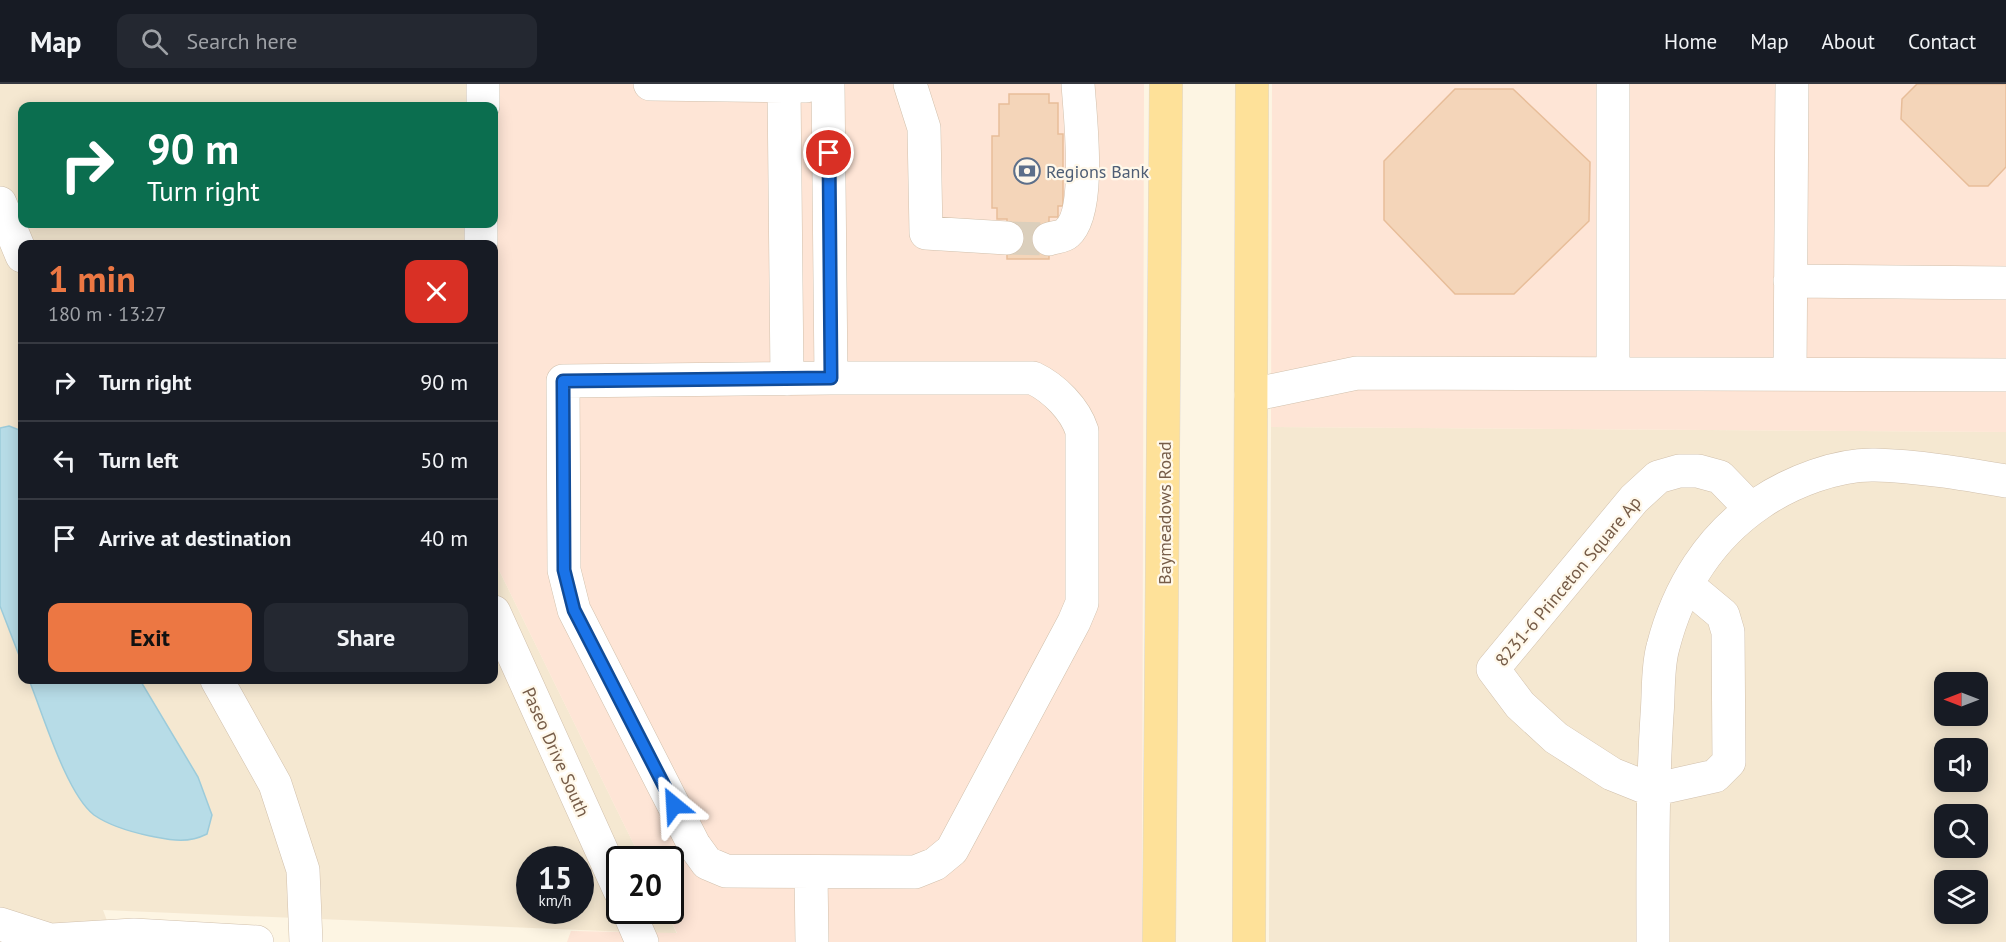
<!DOCTYPE html>
<meta charset="utf-8">
<style>
body{margin:0;font-family:"PT Sans",sans-serif;background:#242831;color:#f1f3f6;height:100vh;display:flex;flex-direction:column;font-size:22px;white-space:nowrap}
*{box-sizing:border-box;margin:0}
p{font-size:20px;color:#9ea1a6}
.icon{flex:none;width:33px;height:33px;fill:none;stroke:currentColor;stroke-width:2;stroke-linecap:round;stroke-linejoin:round}
.map{position:relative;flex:1;overflow:hidden}
.drawer{position:absolute;left:18px;top:156px;width:480px;height:444px;display:flex;flex-direction:column;background:#171b24;border-radius:12px;box-shadow:0 3px 15px #0003}
.drawer>*{flex:none}
.banner{position:absolute;left:18px;top:18px;width:480px;height:126px;border-radius:12px;box-shadow:0 3px 15px #0003;background:#0b6e4f;color:#fff;overflow:hidden}
.needle{width:39px;rotate:270deg}
.buttons{position:absolute;left:1934px;top:588px;display:grid;gap:12px}
.buttons a{display:grid;place-items:center;width:54px;height:54px;border-radius:12px;background:#171b24;box-shadow:0 3px 15px #0003;font-size:30px}
.speed{position:absolute;left:516px;top:762px;display:flex;gap:12px;font-size:30px;font-weight:700;text-align:center}
.speed>*{display:grid;place-content:center;width:78px;height:78px;border-radius:50%;background:#171b24;box-shadow:0 3px 15px #0003;line-height:1}
.speed small{font-size:15px;font-weight:400}
.speed .limit{border:3px solid #111;border-radius:9px;background:#fff;color:#111}
.pin{position:absolute;display:grid;place-items:center;width:51px;height:51px;color:#fff;margin:-26px;border:3px solid #fff;border-radius:50%;box-shadow:0 2px 6px #0007}
.me{position:absolute;width:66px;margin:-33px;rotate:333deg;stroke-linejoin:round;filter:drop-shadow(0 0 4px #0008)}
.turn{display:flex;align-items:center;gap:21px;height:126px;padding:0 30px;font-size:27px}
.turn .icon{width:78px;height:78px;stroke-width:2.5}
.turn b{display:block;font-size:42px;line-height:51px}
.round{display:grid;place-items:center;flex:none;width:63px;height:63px;border-radius:12px;background:#242831}
.head{display:flex;align-items:center;justify-content:space-between;height:102px;padding:0 30px}
h1{font-size:36px;font-weight:700;line-height:45px;color:#ec7743}
.cta{display:flex;gap:12px;margin-top:auto;padding:12px 30px}
.cta a{flex:1;height:69px;border-radius:12px;background:#ec7743;color:#111;font-size:24px;font-weight:700;line-height:69px;text-align:center}
.cta a+a{background:#242831;color:#f1f3f6}
ul{padding:0;list-style:none}
li{display:flex;align-items:center;gap:18px;height:78px;padding:0 30px;border-top:2px solid #363941}
li div{flex:1}
li b{display:block;font-size:22px}
li em{font-style:normal}
header{display:flex;align-items:center;gap:36px;box-sizing:border-box;height:84px;padding:0 30px;background:#171b24;border-bottom:2px solid #363941}
header strong{font-size:28px}
nav{display:flex;gap:33px;margin-inline-start:auto;font-size:21px}
.search{width:420px;height:54px;background:#242831;display:flex;align-items:center;gap:15px;box-sizing:border-box;padding:0 21px;border-radius:12px;color:#9ea1a6;font-size:22px}
.map>svg:first-child{display:block}
</style>
<header>
<strong>Map</strong>
<div class="search"><svg class="icon" aria-label="search" viewBox="0 0 24 24"><circle cx="10" cy="10" r="6"/><path d="M15 15l6 6"/></svg>Search here</div>
<nav><a>Home</a><a>Map</a><a>About</a><a>Contact</a></nav>
</header>
<div class="map">
<svg width="2006" height="858" viewBox="0 0 2006 858">
<rect width="100%" height="100%" fill="#fdf5e3"/>
<path fill="#f5e8d1" fill-rule="evenodd" d="M0 0H497L494 211V160H22V596H494V476L641 775 620 776V826L666 827 677 850 103 826 115 858H0ZM22 22H494V140H22ZM530 776H580V826H530Z
M1271 343 2006 348V858H1269ZM1944 598H1977V632H1944ZM1944 664H1977V698H1944ZM1944 730H1977V764H1944ZM1944 796H1977V830H1944Z"/>
<path fill="#fee5d6" d="M497 0H1144L1142 858H567L571 847 677 849 666 827 670 826V776L641 775 494 476Z
M1272 0H2006V348L1271 343Z"/>
<path fill="#b7dce7" stroke="#9ccbda" stroke-width="1.5" d="M9 342 22 347V579L0 522V344Z
M29 596H140L198 693 212 731 207 750C187 760 171 756 150 752 131 748 110 742 94 731 66 709 43 630 29 596Z"/>
<path fill="#f4d5b9" stroke="#e7bd99" stroke-width="1.5" d="M1917 0H2006V83L1988 102H1969L1901 35 1902 15Z
M1455 5H1513L1590 78 1589 137 1514 210H1455L1384 136V77Z
M1009 10H1049V19H1058V50H1063V122H1058V133H1049V175H1007V135H997V124H992V52H999V20H1009Z"/>
<g fill="none" stroke-linecap="round" stroke-linejoin="round">
<path stroke="#dbcfbc" stroke-width="33" stroke-dasharray="33 16" stroke-linecap="butt" d="M1007 154 1049 155"/>
<g stroke="#d1c0ac" stroke-width="34">
<path id="minor" d="M650 0 806 2
M828 0 831 294
M910 0 924 44 926 149 1007 154
M1613 0V290
M784 2 787 295
M483 22V0
M0 119 22 172
M1049 155C1054 153 1063 153 1067 149 1092 128 1080 32 1078 0
M481 160V140
M1790 197 2006 199
M1790 290 1792 0
M831 294H1033C1054 304 1075 325 1082 347V519L1074 538 952 766 935 780 915 788 726 787 707 779 694 761 574 526 564 486 563 297Z
M1251 311 1357 289 2006 291
M1687 501 1723 531 1728 548 1729 678 1715 692 1652 706 1612 690 1556 654 1520 621 1493 585 1634 415 1658 393 1679 387H1698L1720 393 1751 425
M494 528 620 807
M217 596 275 700 303 786 306 858
M811 790 812 858
M628 826 642 858
M0 840 56 858
M52 856 134 851 257 858
M1653 858C1653 782 1652 707 1657 631 1659 609 1657 584 1663 563 1678 504 1710 453 1760 419 1791 398 1837 380 1875 381 1917 382 1965 390 2006 397"/>
</g>
<g stroke="#ded8d3" stroke-width="34">
<path id="major" d="M1159 858 1166 0
M1249 858 1252 0"/>
</g>
<use href="#minor" stroke="#fff" stroke-width="33"/>
<use href="#major" stroke="#fee199" stroke-width="33"/>
</g>
<g fill="none" stroke-linecap="round" stroke-linejoin="round">
<g stroke="#114b97" stroke-width="15">
<path id="route" d="M674 721 574 526 564 486 563 297 831 294 829 69"/>
</g>
<use href="#route" stroke="#1a73e8" stroke-width="10"/>
</g>
<defs>
<g id="bank-ring" transform="scale(1.35)"><circle r="9.5" fill="#fff8ea" stroke="#5c6f8a" stroke-width="1.5"/><path d="M-6-4H6V4H-6ZM0-2.3a2.3 2.3 0 1 0 0 4.6a2.3 2.3 0 1 0 0-4.6Z" fill="#5c6f8a"/></g>
</defs>
<g fill-rule="evenodd">
<use href="#bank-ring" x="1027" y="87"/>
</g>
<g text-anchor="middle" dominant-baseline="central" stroke-width="4.5" stroke-linejoin="round" paint-order="stroke">
<g font-size="18" fill="#4e5e75" stroke="#fff8ea" text-anchor="start">
<text x="1046" y="87">Regions Bank</text>
</g>
<g font-size="18" fill="#765c48" stroke="#fff8ea">
<text transform="translate(1164 429) rotate(-90)">Baymeadows Road</text>
<text transform="translate(1568 497) rotate(-50)">8231-6 Princeton Square Ap</text>
<text transform="translate(556 668) rotate(66)">Paseo Drive South</text>
</g>
</g>
</svg>
<div class="buttons">
<a><svg class="needle" viewBox="-14 -14 28 28"><path d="M0-13l5 13h-10z" fill="#e53935"/><path d="M0 13l5-13h-10z" fill="#9ea1a6"/></svg></a>
<a><svg class="icon" aria-label="sound" viewBox="0 0 24 24"><path d="M4 9h4l5-4v14l-5-4H4zM17 9q2 3 0 6"/></svg></a>
<a><svg class="icon" aria-label="search" viewBox="0 0 24 24"><circle cx="10" cy="10" r="6"/><path d="M15 15l6 6"/></svg></a>
<a><svg class="icon" aria-label="layers" viewBox="0 0 24 24"><path d="M12 4l9 5-9 5-9-5zM3 14l9 5 9-5"/></svg></a>
</div>
<div class="speed"><div>15<small>km/h</small></div><div class="limit">20</div></div>
<div class="pin" style="left:829px;top:69px;background:#d93025"><svg class="icon" aria-label="arrive" viewBox="0 0 24 24"><path d="M6 21V4h12l-3 4 3 4H6"/></svg></div>
<svg class="me" style="left:674px;top:721px" viewBox="-20 -20 40 40"><path d="M0-17L14 15 0 8-14 15z" fill="#1a73e8" stroke="#fff" stroke-width="4"/></svg>
<div class="banner">
<div class="turn"><svg class="icon" aria-label="right" viewBox="0 0 24 24"><path d="M7 20v-9h11M14 6l5 5-5 5"/></svg><div><b>90 m</b>Turn right</div></div>
</div>
<section class="drawer">
<div class="head"><div><h1>1 min</h1><p>180 m · 13:27</p></div><a class="round" style="background:#d93025;color:#fff"><svg class="icon" aria-label="close" viewBox="0 0 24 24"><path d="M6 6l12 12M18 6L6 18"/></svg></a></div>
<ul>
<li><svg class="icon" aria-label="right" viewBox="0 0 24 24"><path d="M7 20v-9h11M14 6l5 5-5 5"/></svg><div><b>Turn right</b></div><em>90 m</em></li>
<li><svg class="icon" aria-label="left" viewBox="0 0 24 24"><path d="M17 20v-9H6M10 6l-5 5 5 5"/></svg><div><b>Turn left</b></div><em>50 m</em></li>
<li><svg class="icon" aria-label="arrive" viewBox="0 0 24 24"><path d="M6 21V4h12l-3 4 3 4H6"/></svg><div><b>Arrive at destination</b></div><em>40 m</em></li>
</ul>
<div class="cta"><a>Exit</a><a>Share</a></div>
</section>
</div>
